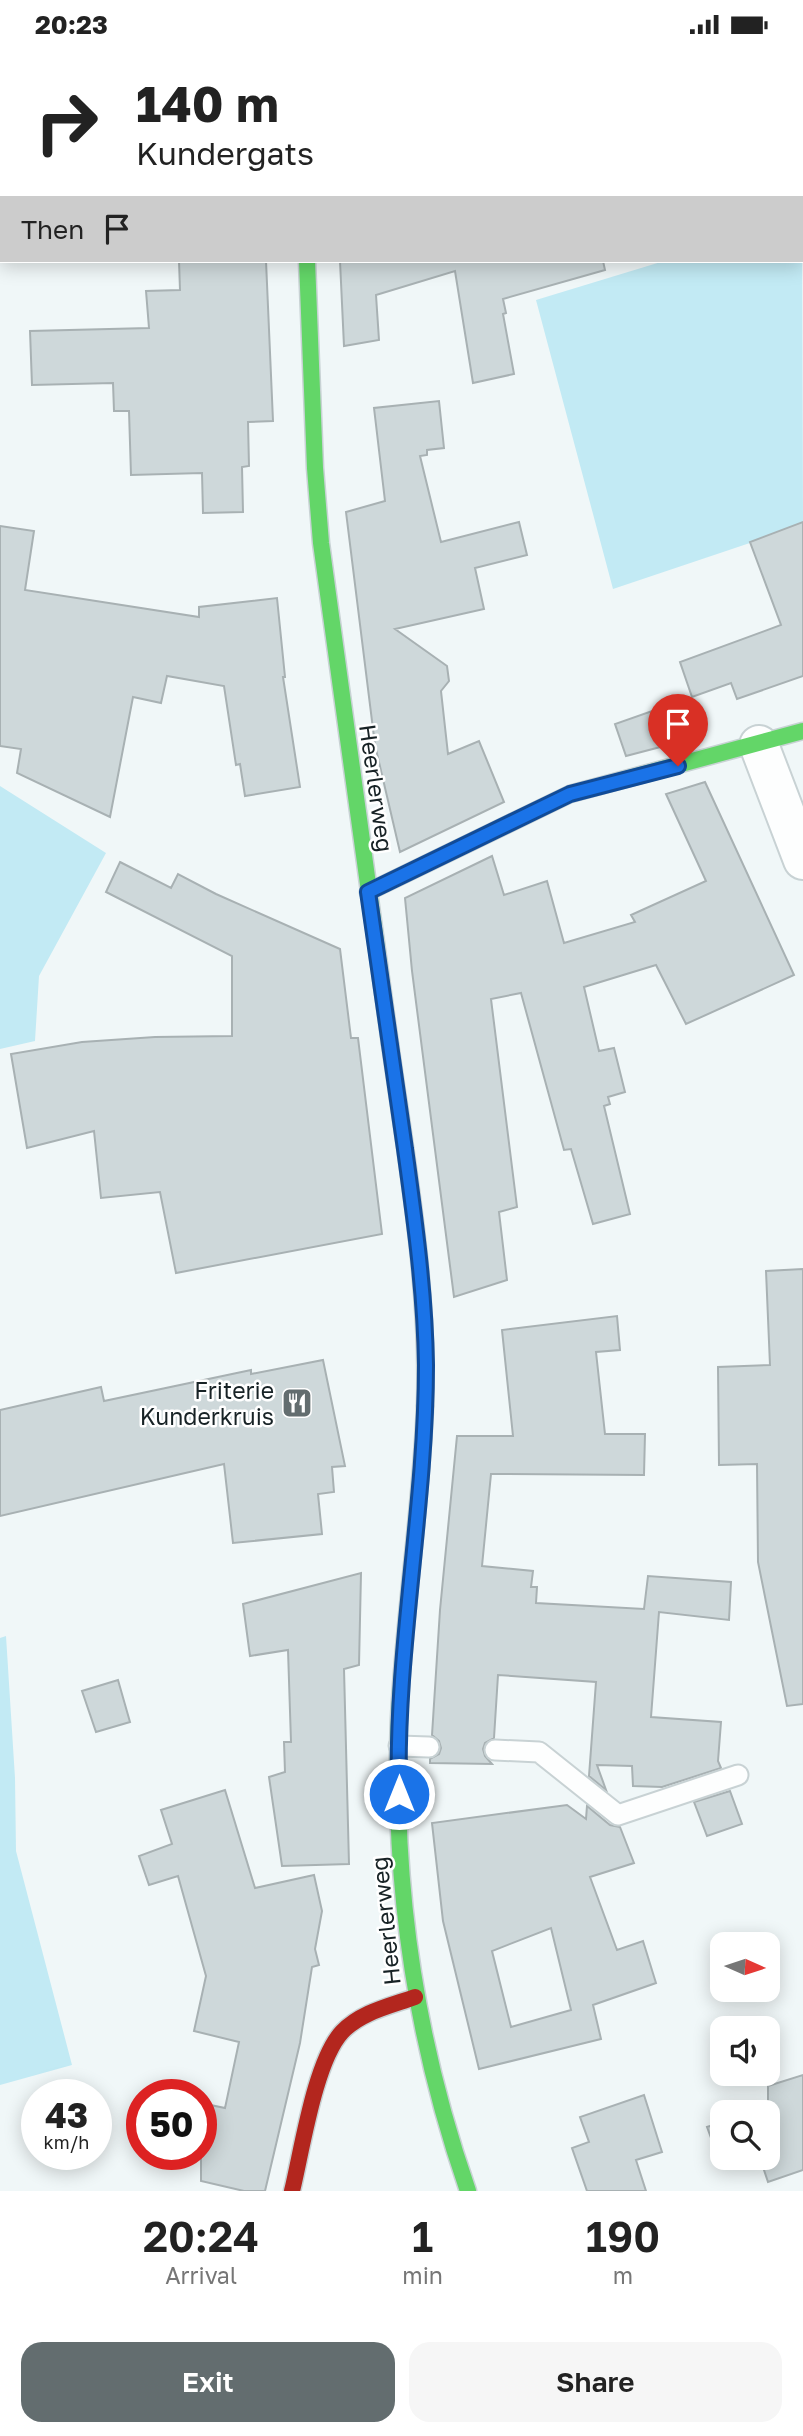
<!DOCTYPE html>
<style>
body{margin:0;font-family:"Golos Text",sans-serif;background:#f6f6f6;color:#222;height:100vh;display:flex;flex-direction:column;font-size:26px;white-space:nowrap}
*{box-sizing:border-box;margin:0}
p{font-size:23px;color:#767676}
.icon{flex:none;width:38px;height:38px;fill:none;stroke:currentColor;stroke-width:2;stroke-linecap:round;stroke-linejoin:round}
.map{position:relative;height:2142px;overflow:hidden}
.drawer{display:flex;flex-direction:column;background:#fff;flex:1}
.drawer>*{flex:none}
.guide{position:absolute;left:0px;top:0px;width:803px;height:214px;box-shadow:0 4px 18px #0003;background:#fff;color:#222;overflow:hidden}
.needle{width:46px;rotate:93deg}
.buttons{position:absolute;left:710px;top:1883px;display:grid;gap:14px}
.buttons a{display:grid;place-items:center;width:70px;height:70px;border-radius:14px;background:#fff;box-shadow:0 4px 18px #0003;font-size:35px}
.speed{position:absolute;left:21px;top:2030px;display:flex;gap:14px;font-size:35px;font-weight:700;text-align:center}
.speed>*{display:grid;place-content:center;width:91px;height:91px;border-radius:50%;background:#fff;box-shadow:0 4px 18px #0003;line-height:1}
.speed small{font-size:18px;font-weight:400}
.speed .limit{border:10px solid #d22;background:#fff;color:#111}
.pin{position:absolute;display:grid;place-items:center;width:60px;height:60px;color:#fff;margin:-72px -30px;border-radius:50% 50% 50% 0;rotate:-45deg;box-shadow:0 0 7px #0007}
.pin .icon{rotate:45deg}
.me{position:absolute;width:77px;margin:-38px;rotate:0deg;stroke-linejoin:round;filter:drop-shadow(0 0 5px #0008)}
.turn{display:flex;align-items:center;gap:24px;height:147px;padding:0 21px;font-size:32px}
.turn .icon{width:91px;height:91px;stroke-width:2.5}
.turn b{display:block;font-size:49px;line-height:60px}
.then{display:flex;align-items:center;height:66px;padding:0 21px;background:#0003;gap:14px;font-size:26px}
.eta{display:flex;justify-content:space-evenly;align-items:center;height:119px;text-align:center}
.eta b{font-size:42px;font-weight:600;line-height:49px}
.cta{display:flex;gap:14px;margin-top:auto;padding:14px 21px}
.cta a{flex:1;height:80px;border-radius:21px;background:#636d6f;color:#fff;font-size:28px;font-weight:600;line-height:80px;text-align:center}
.cta a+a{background:#f6f6f6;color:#222}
.status{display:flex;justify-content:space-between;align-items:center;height:49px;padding:0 35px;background:#fff;direction:ltr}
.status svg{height:19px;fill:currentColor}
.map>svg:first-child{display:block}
</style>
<div class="status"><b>20:23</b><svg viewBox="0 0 49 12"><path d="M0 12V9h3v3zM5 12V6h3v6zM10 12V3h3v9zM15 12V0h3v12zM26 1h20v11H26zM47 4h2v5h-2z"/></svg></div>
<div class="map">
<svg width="803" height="2142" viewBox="0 0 803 2142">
<rect width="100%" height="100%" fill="#f0f7f8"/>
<path fill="#c2eaf4" d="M802 169 803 476 613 540 536 251 664 212H802Z
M0 737 106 804 39 927 35 992 0 1000Z
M6 1587 15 1729 16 1802 72 2016 0 2036V1589Z"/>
<path fill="#ced8da" stroke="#a8b1b3" stroke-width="2" fill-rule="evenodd" d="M179 212H266L273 372 248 373 249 417 242 418 243 463 203 464 202 424 131 426 129 362H114L113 334 32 336 30 282 149 279 146 242 180 241Z
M340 212H603L605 221 503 250 506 264 503 265 514 325 473 334 455 222 376 246 379 291 344 297Z
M439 352 444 399 427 401V406L420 407 441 493 519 473 527 506 475 519 484 560 395 580 447 617 449 632 441 642 448 705 479 692 504 753 400 803 375 696 346 463 385 452 374 359Z
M803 473V627L737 650 731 634 692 648 680 613 781 576 750 493Z
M0 477 34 482 25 541 199 568V558L277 549 285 628H283L300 738 245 747 240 715 236 716 224 637 167 627 161 654 133 648 110 768 17 724 21 700 0 697Z
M655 661 668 696 626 707 615 675Z
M705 733 794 926 686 975 656 916 584 938 599 1002 614 999 625 1043 608 1048 610 1055 604 1057 630 1165 593 1175 571 1100 564 1101 521 944 491 950 517 1158 499 1163 507 1231 454 1248 412 922 405 849 492 807 504 846 547 832 564 894 635 873 631 866 706 832 666 745Z
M120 813 171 839 178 825 216 845 340 900 351 989H358L382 1185 176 1224 160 1143 101 1149 94 1082 27 1099 11 1005 82 993 155 988 232 987V907L106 843Z
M803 1220V1655L787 1657 758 1513 757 1415 719 1416 718 1318 770 1316 766 1222Z
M617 1267 620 1301 596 1303 605 1385H645L644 1426 491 1425 482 1517 533 1522 531 1538H537L536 1554 644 1560 648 1527 731 1533 729 1571 659 1563 651 1668 721 1673 718 1712 721 1719 662 1738 633 1737 632 1717 597 1716 606 1741 589 1727 596 1633 498 1626 494 1689 485 1694 483 1700 485 1707 492 1715 430 1714V1710L439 1705 441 1699 439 1692 432 1686 440 1561 457 1387H513L502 1281Z
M323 1311 345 1417 332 1418 334 1443 318 1445 322 1485 233 1494 224 1415 0 1467V1361L101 1338 104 1352 251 1321V1325Z
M361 1524 359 1616 344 1620 349 1815 282 1817 269 1728 285 1723 284 1693H291L288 1601 250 1607 243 1555Z
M118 1631 130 1673 96 1683 82 1642Z
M225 1741 255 1839 314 1826 322 1862 315 1900 319 1916 312 1918 300 1994 265 2142H244L201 2132V2054L225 2059 239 1993 194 1982 206 1927 178 1827 149 1836 139 1807 172 1795 161 1761Z
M730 1742 742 1775 707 1787 694 1753Z
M567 1756 586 1770 587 1757 610 1776 620 1778 634 1814 590 1828 617 1901 643 1892 656 1934 593 1956 601 1990 479 2020 443 1872 432 1774ZM551 1879 571 1961 511 1978 492 1902Z
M803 2026V2121L768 2133 760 2109H768V2063H750L768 2057V2037Z
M644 2046 662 2103 636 2111 646 2142H587L572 2099 589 2093 580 2068Z
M723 2073V2106L718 2108 707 2078Z"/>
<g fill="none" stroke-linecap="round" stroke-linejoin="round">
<g stroke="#c8d2d4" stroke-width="23">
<path id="lane" d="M399 1697 429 1698
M495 1701 539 1703 618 1766 738 1726"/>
</g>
<g stroke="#c8d2d4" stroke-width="42">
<path id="street" d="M759 696 803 811"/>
</g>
<g stroke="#c8d2d4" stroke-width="19">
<path id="fast" d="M307 0V2
M307 212 315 419 321 494 390 995
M368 843 570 745 803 682
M425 1357C421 1461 404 1565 399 1669 392 1830 415 1990 468 2142"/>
</g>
<g stroke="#c8d2d4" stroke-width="19">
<path id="slow" d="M390 995C407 1115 429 1236 425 1357"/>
</g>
<g stroke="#c8d2d4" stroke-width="19">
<path id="jam" d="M292 2142C302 2101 315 2012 342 1983 361 1963 390 1957 415 1948"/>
</g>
<use href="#lane" stroke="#fdfefe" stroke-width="19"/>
<use href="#street" stroke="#fdfefe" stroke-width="38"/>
<use href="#fast" stroke="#63d668" stroke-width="16"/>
<use href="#slow" stroke="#ff974d" stroke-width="16"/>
<use href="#jam" stroke="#b3261e" stroke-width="16"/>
</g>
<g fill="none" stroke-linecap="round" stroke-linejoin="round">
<g stroke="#114b97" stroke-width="18">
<path id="route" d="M399 1745C395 1602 426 1460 426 1316 425 1244 415 1172 405 1100 393 1014 381 928 368 843L570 745 678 717"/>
</g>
<use href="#route" stroke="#1a73e8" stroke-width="12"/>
</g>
<defs>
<g id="restaurant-square" transform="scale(1.575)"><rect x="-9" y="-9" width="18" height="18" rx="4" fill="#636d6f" stroke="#fff"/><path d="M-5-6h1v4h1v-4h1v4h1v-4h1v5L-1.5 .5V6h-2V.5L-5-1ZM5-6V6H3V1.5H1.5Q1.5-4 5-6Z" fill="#fff"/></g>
</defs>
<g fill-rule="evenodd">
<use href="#restaurant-square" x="297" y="1354"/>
</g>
<g text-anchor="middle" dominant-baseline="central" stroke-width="5" stroke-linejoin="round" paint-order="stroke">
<g font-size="23" fill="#172225" stroke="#fff">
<text transform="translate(377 739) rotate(82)">Heerlerweg</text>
<text transform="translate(385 1872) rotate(-96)">Heerlerweg</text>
</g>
<g font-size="23" fill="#172225" stroke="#fff" text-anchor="end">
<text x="274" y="1341">Friterie<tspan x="274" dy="26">Kunderkruis</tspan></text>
</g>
</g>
</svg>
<div class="buttons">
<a><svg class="needle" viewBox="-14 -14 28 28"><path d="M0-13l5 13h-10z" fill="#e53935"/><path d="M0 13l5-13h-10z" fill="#767676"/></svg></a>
<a><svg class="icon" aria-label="sound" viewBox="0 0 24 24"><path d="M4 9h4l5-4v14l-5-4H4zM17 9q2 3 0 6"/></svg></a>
<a><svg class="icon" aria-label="search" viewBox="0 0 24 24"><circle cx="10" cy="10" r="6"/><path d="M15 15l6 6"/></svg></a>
</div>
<div class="speed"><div>43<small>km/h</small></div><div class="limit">50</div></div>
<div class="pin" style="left:678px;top:717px;background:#d93025"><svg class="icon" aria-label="arrive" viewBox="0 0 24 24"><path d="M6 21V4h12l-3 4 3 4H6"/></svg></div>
<svg class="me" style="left:399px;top:1745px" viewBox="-20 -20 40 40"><circle r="17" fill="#1a73e8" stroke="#fff" stroke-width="3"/><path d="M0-11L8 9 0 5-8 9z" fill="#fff"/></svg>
<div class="guide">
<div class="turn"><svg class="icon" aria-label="right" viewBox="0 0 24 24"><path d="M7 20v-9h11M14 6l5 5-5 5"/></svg><div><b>140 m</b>Kundergats</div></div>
<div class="then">Then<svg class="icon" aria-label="arrive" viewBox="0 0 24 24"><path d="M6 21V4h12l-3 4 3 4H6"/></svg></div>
</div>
</div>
<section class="drawer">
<div class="eta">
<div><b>20:24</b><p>Arrival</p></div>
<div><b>1</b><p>min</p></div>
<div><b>190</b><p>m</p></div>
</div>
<div class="cta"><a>Exit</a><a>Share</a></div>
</section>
